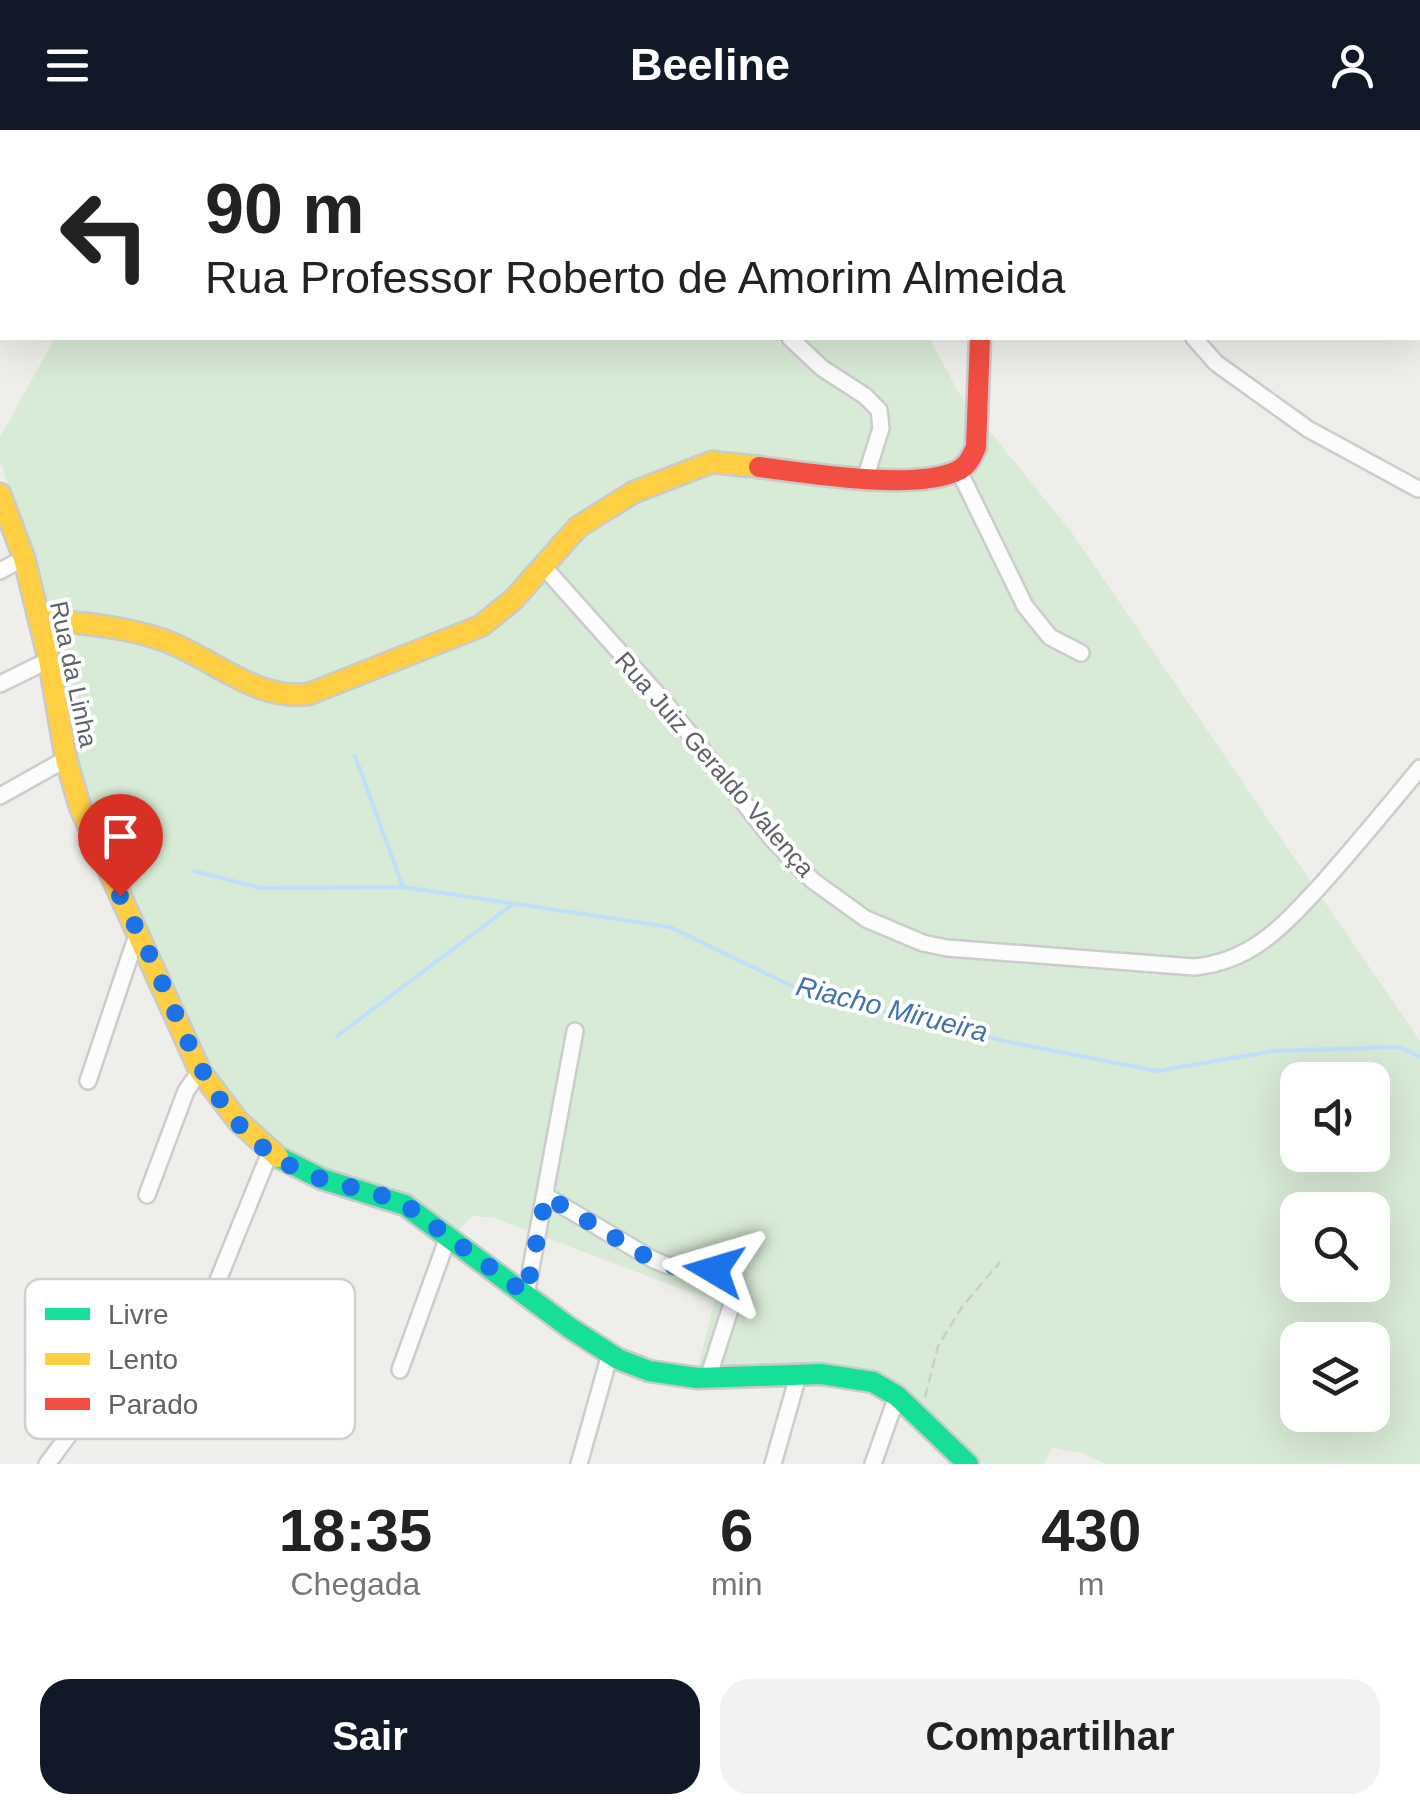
<!DOCTYPE html>
<html lang="pt">
<meta charset="utf-8">
<style>
body{margin:0;font-family:Arial,sans-serif;background:#f2f2f2;color:#222;height:100vh;display:flex;flex-direction:column;font-size:38px;white-space:nowrap}
*{box-sizing:border-box;margin:0}
p{font-size:32px;color:#767676}
.icon{flex:none;width:55px;height:55px;fill:none;stroke:currentColor;stroke-width:2;stroke-linecap:round;stroke-linejoin:round}
.map{position:relative;height:1334px;overflow:hidden}
.drawer{display:flex;flex-direction:column;background:#fff;flex:1}
.drawer>*{flex:none}
.guide{position:absolute;left:0px;top:0px;width:1420px;height:210px;box-shadow:0 10px 40px #0002;background:#fff;color:#222;overflow:hidden}
.controls{position:absolute;left:1280px;top:932px;display:grid;gap:20px}
.controls a{display:grid;place-items:center;width:110px;height:110px;border-radius:20px;background:#fff;box-shadow:0 10px 40px #0002;font-size:50px}
.pin{position:absolute;display:grid;place-items:center;width:85px;height:85px;color:#fff;margin:-102px -42px;border-radius:50% 50% 50% 0;rotate:-45deg;box-shadow:0 0 10px #0007}
.pin .icon{rotate:45deg}
.me{position:absolute;width:110px;margin:-55px;rotate:277deg;stroke-linejoin:round;filter:drop-shadow(0 0 8px #0008)}
.turn{display:flex;align-items:center;gap:35px;height:210px;padding:0 40px;font-size:45px}
.turn .icon{width:130px;height:130px;stroke-width:2.5}
.turn b{display:block;font-size:70px;line-height:85px}
.eta{display:flex;justify-content:space-evenly;align-items:center;height:170px;text-align:center}
.eta b{font-size:60px;font-weight:700;line-height:70px}
.action{display:flex;gap:20px;margin-top:auto;padding:20px 40px}
.action a{flex:1;height:115px;border-radius:30px;background:#111827;color:#fff;font-size:40px;font-weight:700;line-height:115px;text-align:center}
.action a+a{background:#f2f2f2;color:#222}
header{display:flex;justify-content:space-between;align-items:center;height:130px;padding:0 40px;background:#111827;color:#fff;font-size:45px;font-weight:700}
.map>svg:first-child{display:block}
</style>
<header><svg class="icon" aria-label="menu" viewBox="0 0 24 24"><path d="M4 6h16M4 12h16M4 18h16"/></svg>Beeline<svg class="icon" aria-label="person" viewBox="0 0 24 24"><circle cx="12" cy="8" r="4"/><path d="M4 21q1-7 8-7t8 7"/></svg></header>
<div class="map">
<svg width="1420" height="1334" viewBox="0 0 1420 1334">
<rect width="100%" height="100%" fill="#efeeea"/>
<path fill="#d8ebd6" fill-rule="evenodd" d="M171 0H816L818 2H169Z
M55 208H929L959 263 1072 403 1420 911V1334H1106L1082 1323 1051 1317 1045 1334H984L962 1324 877 1249 697 1242 715 1169 689 1162 495 1088 473 1086 456 1103 413 1068 314 1040 257 1003 203 934 86 678 32 422 0 331V307ZM1298 950H1372V1025H1298ZM1298 1080H1372V1155H1298ZM1298 1210H1372V1285H1298Z"/>
<g fill="none" stroke-linecap="round" stroke-linejoin="round">
<path stroke="#bfe0f9" stroke-width="4" d="M355 626 403 757
M194 741 261 758 403 757 670 797 802 861 1009 912 1157 941 1273 921 1400 917 1420 927
M337 906 513 774"/>
<g stroke="#cbcccc" stroke-width="20">
<path id="street" d="M86 2 88 0
M1096 2 1097 0
M0 125 2 123
M790 208 822 238 865 266 879 280 881 298 866 346
M1194 208 1216 233 1308 299 1418 359
M959 341 1025 476 1050 507 1081 523
M543 436 667 575 773 710 812 750 866 789 923 813 947 818 1194 837C1251 832 1283 796 1320 756 1355 717 1387 678 1420 638
M0 441 24 428
M0 554 49 530
M0 666 66 629
M88 951 138 802
M147 1065 186 961 200 941
M546 1066 652 1129 666 1135 726 1141 732 1145 737 1158 708 1248
M526 1165 575 901
M400 1240 448 1107
M47 1334C74 1299 99 1260 131 1230 161 1202 193 1197 214 1160L270 1022
M579 1334 610 1224
M773 1334 798 1246
M873 1334 897 1266"/>
</g>
<g stroke="#cacacb" stroke-width="25">
<path id="fast" d="M278 1027 322 1049 405 1075 570 1198 618 1229 649 1241 697 1248 821 1244 873 1252 897 1266 968 1334"/>
</g>
<g stroke="#cacacb" stroke-width="25">
<path id="slow" d="M0 364 24 428 49 530 66 629 80 677 200 941 238 991 278 1027
M39 489C81 493 123 496 163 510 212 527 254 571 309 564L481 496 514 469 578 397 634 362 712 332 759 337"/>
</g>
<g stroke="#cacacb" stroke-width="25">
<path id="jam" d="M759 337C806 343 914 361 957 341 967 337 972 327 976 317L980 208"/>
</g>
<path stroke="#cacfcc" stroke-width="2.5" stroke-dasharray="10 5" stroke-linecap="butt" d="M925 1267 938 1216 962 1177 1000 1132"/>
<use href="#street" stroke="#fdfcfc" stroke-width="15"/>
<use href="#fast" stroke="#16e098" stroke-width="20"/>
<use href="#slow" stroke="#ffcf43" stroke-width="20"/>
<use href="#jam" stroke="#f24e42" stroke-width="20"/>
</g>
<g fill="none" stroke-linecap="round" stroke-linejoin="round">
<path stroke="#1a73e8" stroke-width="18" stroke-dasharray="0 32.4" d="M120 766C131 789 144 811 154 835 188 908 213 993 289 1035 325 1056 369 1057 406 1075L526 1164 546 1066 652 1130 666 1135 714 1140"/>
</g>
<g text-anchor="middle" dominant-baseline="central" stroke-width="8" stroke-linejoin="round" paint-order="stroke">
<g font-size="25" fill="#5f6368" stroke="#fff">
<text transform="translate(74 544) rotate(78)">Rua da Linha</text>
<text transform="translate(715 634) rotate(49)">Rua Juiz Geraldo Valença</text>
</g>
<g font-size="28" font-style="italic" fill="#4174aa" stroke="#fff">
<text transform="translate(892 879) rotate(14)">Riacho Mirueira</text>
</g>
</g>
<rect x="25" y="1149" width="330" height="160" rx="15" fill="#fff" stroke="#cfd0d2" stroke-width="2.5"/>
<rect x="45" y="1178" width="45" height="12" fill="#16e098"/>
<rect x="45" y="1223" width="45" height="12" fill="#ffcf43"/>
<rect x="45" y="1268" width="45" height="12" fill="#f24e42"/>
<g font-size="28" fill="#5f6368">
<text x="108" y="1194">Livre</text>
<text x="108" y="1239">Lento</text>
<text x="108" y="1284">Parado</text>
</g>
</svg>
<div class="controls">
<a><svg class="icon" aria-label="sound" viewBox="0 0 24 24"><path d="M4 9h4l5-4v14l-5-4H4zM17 9q2 3 0 6"/></svg></a>
<a><svg class="icon" aria-label="search" viewBox="0 0 24 24"><circle cx="10" cy="10" r="6"/><path d="M15 15l6 6"/></svg></a>
<a><svg class="icon" aria-label="layers" viewBox="0 0 24 24"><path d="M12 4l9 5-9 5-9-5zM3 14l9 5 9-5"/></svg></a>
</div>
<div class="pin" style="left:120px;top:766px;background:#d93025"><svg class="icon" aria-label="arrive" viewBox="0 0 24 24"><path d="M6 21V4h12l-3 4 3 4H6"/></svg></div>
<svg class="me" style="left:714px;top:1140px" viewBox="-20 -20 40 40"><path d="M0-17L14 15 0 8-14 15z" fill="#1a73e8" stroke="#fff" stroke-width="4"/></svg>
<div class="guide">
<div class="turn"><svg class="icon" aria-label="left" viewBox="0 0 24 24"><path d="M17 20v-9H6M10 6l-5 5 5 5"/></svg><div><b>90 m</b>Rua Professor Roberto de Amorim Almeida</div></div>
</div>
</div>
<section class="drawer">
<div class="eta">
<div><b>18:35</b><p>Chegada</p></div>
<div><b>6</b><p>min</p></div>
<div><b>430</b><p>m</p></div>
</div>
<div class="action"><a>Sair</a><a>Compartilhar</a></div>
</section>
